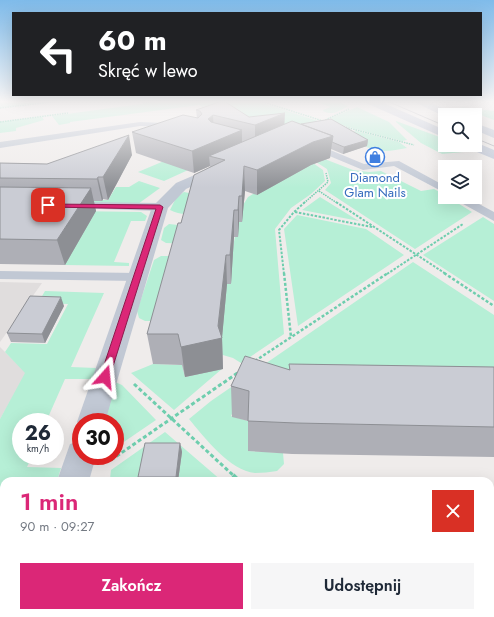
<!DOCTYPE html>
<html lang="pl">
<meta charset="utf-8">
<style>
body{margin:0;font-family:Jost,sans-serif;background:#f6f6f7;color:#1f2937;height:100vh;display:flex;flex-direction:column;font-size:15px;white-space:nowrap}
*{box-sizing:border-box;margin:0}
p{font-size:13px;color:#747a83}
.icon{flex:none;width:22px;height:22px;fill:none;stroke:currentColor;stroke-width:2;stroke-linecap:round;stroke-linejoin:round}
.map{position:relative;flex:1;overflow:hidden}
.panel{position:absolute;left:0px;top:477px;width:494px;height:140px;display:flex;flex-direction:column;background:#fff;border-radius:12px 12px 0 0;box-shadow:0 4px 16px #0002}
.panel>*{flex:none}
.hud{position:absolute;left:12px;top:12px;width:470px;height:84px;border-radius:0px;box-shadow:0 4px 16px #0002;background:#202124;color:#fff;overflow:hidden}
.buttons{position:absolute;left:438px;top:108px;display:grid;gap:8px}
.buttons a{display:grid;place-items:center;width:44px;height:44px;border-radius:0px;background:#fff;box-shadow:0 4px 16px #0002;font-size:20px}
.speed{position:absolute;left:12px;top:413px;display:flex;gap:8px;font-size:20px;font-weight:700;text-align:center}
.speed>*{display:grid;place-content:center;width:52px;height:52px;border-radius:50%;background:#fff;box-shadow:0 4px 16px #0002;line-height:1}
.speed small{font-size:10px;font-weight:400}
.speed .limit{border:6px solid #d22;background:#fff;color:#111}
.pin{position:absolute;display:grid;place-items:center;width:34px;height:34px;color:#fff;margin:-17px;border-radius:8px;box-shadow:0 2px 6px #0006}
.me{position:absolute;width:44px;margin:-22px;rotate:18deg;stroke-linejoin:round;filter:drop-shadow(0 0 3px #0008)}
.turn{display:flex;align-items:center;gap:14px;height:84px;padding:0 20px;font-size:18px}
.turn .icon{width:52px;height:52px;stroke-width:2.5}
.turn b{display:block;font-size:28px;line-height:34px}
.round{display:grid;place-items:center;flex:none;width:42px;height:42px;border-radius:0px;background:#f6f6f7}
.headline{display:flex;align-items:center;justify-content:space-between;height:68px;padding:0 20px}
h1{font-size:24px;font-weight:600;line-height:30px;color:#db2777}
.action{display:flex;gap:8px;margin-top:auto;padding:8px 20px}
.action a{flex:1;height:46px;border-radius:0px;background:#db2777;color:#fff;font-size:16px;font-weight:600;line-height:46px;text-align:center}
.action a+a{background:#f6f6f7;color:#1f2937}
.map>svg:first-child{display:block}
</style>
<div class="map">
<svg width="494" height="617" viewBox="0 0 494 617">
<rect width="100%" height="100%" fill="#efeceb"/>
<path fill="#e0dddd" d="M0 282 42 283 0 342Z
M0 347 26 373 0 419Z"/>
<path fill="#b6efd6" d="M0 101H53L0 108Z
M163 101H218L248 122 237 130 205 106 202 107 199 105 70 122V123L59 125 52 116Z
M225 101H256L318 121 293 133 255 121Z
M314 101H344L339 102 348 106C340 111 332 116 323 111V110L331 107Z
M357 107 389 122 407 140 402 141 333 123 331 118Z
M460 107 494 111V120Z
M42 117 44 120 16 128V131L0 133V122Z
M396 121 445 139V145L464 146 463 152 442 154 421 143 396 122Z
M356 131 399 142 407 148C399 149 392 151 385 151 372 152 355 143 351 132Z
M209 142 219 156 164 181 138 172Z
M291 146 353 170 369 172 381 171 421 191 434 189 445 195V197H448L472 212 415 249 325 190 331 183 327 169Z
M310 161 323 170 325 181 311 194 291 208 275 229 284 334 241 363 233 358 216 353 218 327 240 210 248 197Z
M139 181 160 188 138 204 0 201 3 199 108 200 116 187H129Z
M184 192 223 200C207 209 189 220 170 210L176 198Z
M320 197 359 221 302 210Z
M0 210 141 212 147 216 145 221H131L114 262 129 263V266L65 265Z
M297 215 366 229 404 255 298 326 284 229Z
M483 217 494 224V301L423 255Z
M169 224 197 227 193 244 166 243 161 240 164 228Z
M161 256H179L163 321H145L139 318 137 311 154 260Z
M413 262 494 315V394L245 387 231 416 248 421V451L283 453 284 464 277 471C270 472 262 473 255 473 230 471 204 437 189 419L211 401Z
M45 291 104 293 71 367 96 368 94 379H65L46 422H21V456H32L27 467 61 468 57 481H4V521H0V419L25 373 5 352 11 343 47 344 68 304 38 303Z
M153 364 182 365 185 377 223 368 174 410 131 373Z
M115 382 122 385 156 420 115 448V422H102Z
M165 432 222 481H118L110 479 111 470Z
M490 530H494V575H490Z"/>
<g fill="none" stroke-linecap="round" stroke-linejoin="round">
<path stroke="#6eceae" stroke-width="1.5" stroke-dasharray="1.5 1" stroke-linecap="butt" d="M260 101 323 121
M143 103 158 101
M0 108 60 101
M323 121 349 109
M0 122 68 113
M341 126 414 145
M319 191 337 203
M304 203 328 182 326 173"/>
<path stroke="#6eceae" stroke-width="2" stroke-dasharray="2.5 1.5" stroke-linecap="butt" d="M336 202 446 274
M295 212 372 227
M284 274 279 230 294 212 305 202
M387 274 463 224"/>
<path stroke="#6eceae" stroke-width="2.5" stroke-dasharray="3 2" stroke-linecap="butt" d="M284 273 291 337
M444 273 494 306
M255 361 388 273"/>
<path stroke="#6eceae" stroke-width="3" stroke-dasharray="4 2.5" stroke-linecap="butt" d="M134 384 234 476
M111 460 239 372"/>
<path stroke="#6eceae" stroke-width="4" stroke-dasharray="5 3" stroke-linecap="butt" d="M233 475 239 481
M490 587H494
M87 617 88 613"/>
<path fill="#c1c8d4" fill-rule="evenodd" d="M140 122 164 123 180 126 181 128 177 131 164 127 140 126 0 148V142Z
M311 142 364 164 399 161 445 186V193L394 166 363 170 308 147 306 145 308 143Z
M452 197H466L494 212V221L454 199Z
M74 202 160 203 164 205 166 207 164 209 160 211 70 208 68 206 70 204Z
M0 271 137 273 142 274 144 277 142 280 137 281 0 279Z"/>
<path fill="#c1c8d4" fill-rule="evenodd" d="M218 165 223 166 225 169 223 172 186 189 168 208 105 422H81V430L77 422 152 207 176 183Z
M81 441V456H96L89 481H57L70 444Z
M16 613H56L55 617H15Z"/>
<path fill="#bdc5d6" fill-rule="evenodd" d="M365 101H379L445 130V138L366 103Z
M413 101H427L454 113 455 115H445V117Z
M475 123 494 130V138L475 130Z
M475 142 494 150V159L467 148 465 145H475Z"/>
<path stroke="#adafb6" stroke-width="1" d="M387 101 445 126
M475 138 494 146"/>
</g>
<path fill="#aeafb6" d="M196 110 249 117 284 124H301L368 140 367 146 343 154 331 149 330 158 311 165 257 195 245 191 242 222H239L238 237H234L231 284H227L222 337 223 369 185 377 182 365 153 364 147 334 181 223 210 167V166L194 173 136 153 132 132 197 118Z
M132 155 108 200 103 199 102 201H94L96 211 65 265 0 264V163L47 164Z
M64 306 45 343 11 342 7 333Z
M289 364 494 367V457L292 454 248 451V421L232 417 231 386 289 370Z
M180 443 182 452 178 481H139L138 477Z"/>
<path fill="#8d8f94" d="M285 113 284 133 255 146V125Z
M213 115 214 135 208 119Z
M242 130V151L209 156 210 166 194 173 192 151Z
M129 135 132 155 108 200 103 177Z
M333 136 330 158 311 165 257 195V170L313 142Z
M368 140 367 146 343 154 344 147Z
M244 166 245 191 242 222V196Z
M98 177 103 199 102 201 97 179Z
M91 188 96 211 65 265 57 240Z
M239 196V222L238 237V210Z
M234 210V237L231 284 230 255Z
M226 255 227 284 222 338 223 369 185 377 181 347 218 326Z
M61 297 64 306 45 343 42 334Z
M180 443 182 452 178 481H176V477Z"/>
<path fill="#caccd4" stroke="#8d8f94" d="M222 101H224L249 117 285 113 255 125 213 115 208 119 211 122 242 130 192 151 132 132 183 115 198 118 202 114 200 111 196 110Z
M331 119 368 140 344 147 332 142 333 136 301 124Z
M292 121 333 136 313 142 257 170 244 166 242 196H239L238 210H234L230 255H226L218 326 222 338 181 347 178 334H147L178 223H181L194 175 225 160 209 156Z
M129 135 103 177H98L97 179 0 178V163L47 164Z
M0 187 91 188 57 240 0 239Z
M30 296 61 297 42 334 7 333Z
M245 356 290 370 289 364 494 367V427L296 423 248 421 249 391 231 386Z
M145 443H180L176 477H138Z"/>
<linearGradient id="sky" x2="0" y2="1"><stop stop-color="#7fbbea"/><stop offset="0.54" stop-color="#f8f6f6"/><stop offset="1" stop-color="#f8f6f6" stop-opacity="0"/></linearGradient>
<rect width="494" height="188" fill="url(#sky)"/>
<path fill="#db2777" stroke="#8e194d" d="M46 204 160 205 163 207 109 379H102L100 377 156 209 48 207H46Z"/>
<defs>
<g id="shop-ring" transform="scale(1)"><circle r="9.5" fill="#fff" stroke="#3f7fe0" stroke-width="1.5"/><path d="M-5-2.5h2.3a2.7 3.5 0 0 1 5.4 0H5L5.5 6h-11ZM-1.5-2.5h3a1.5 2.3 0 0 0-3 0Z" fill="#3f7fe0"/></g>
</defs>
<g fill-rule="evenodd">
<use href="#shop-ring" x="375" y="157"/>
</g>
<g text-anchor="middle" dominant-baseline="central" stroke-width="4" stroke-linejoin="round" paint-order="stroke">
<g font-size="13" fill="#366cbe" stroke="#fff">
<text x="375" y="177">Diamond<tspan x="375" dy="15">Glam Nails</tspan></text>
</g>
</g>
</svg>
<div class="buttons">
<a><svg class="icon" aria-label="search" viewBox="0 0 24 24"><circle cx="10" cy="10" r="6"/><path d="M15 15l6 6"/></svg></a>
<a><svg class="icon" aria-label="layers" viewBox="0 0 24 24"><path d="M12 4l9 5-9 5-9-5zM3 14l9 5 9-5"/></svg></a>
</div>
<div class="speed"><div>26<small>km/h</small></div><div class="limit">30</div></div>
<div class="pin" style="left:48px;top:205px;background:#d93025"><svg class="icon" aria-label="arrive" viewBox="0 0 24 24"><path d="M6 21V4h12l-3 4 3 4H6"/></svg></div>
<svg class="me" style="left:105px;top:377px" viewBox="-20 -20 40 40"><path d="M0-17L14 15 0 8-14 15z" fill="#db2777" stroke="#fff" stroke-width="4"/></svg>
<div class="hud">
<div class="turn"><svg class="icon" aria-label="left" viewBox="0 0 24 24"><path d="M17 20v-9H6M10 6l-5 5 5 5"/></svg><div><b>60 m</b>Skręć w lewo</div></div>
</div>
<section class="panel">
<div class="headline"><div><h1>1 min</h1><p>90 m · 09:27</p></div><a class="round" style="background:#d93025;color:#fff"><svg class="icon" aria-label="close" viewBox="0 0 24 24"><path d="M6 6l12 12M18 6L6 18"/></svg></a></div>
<div class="action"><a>Zakończ</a><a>Udostępnij</a></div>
</section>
</div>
